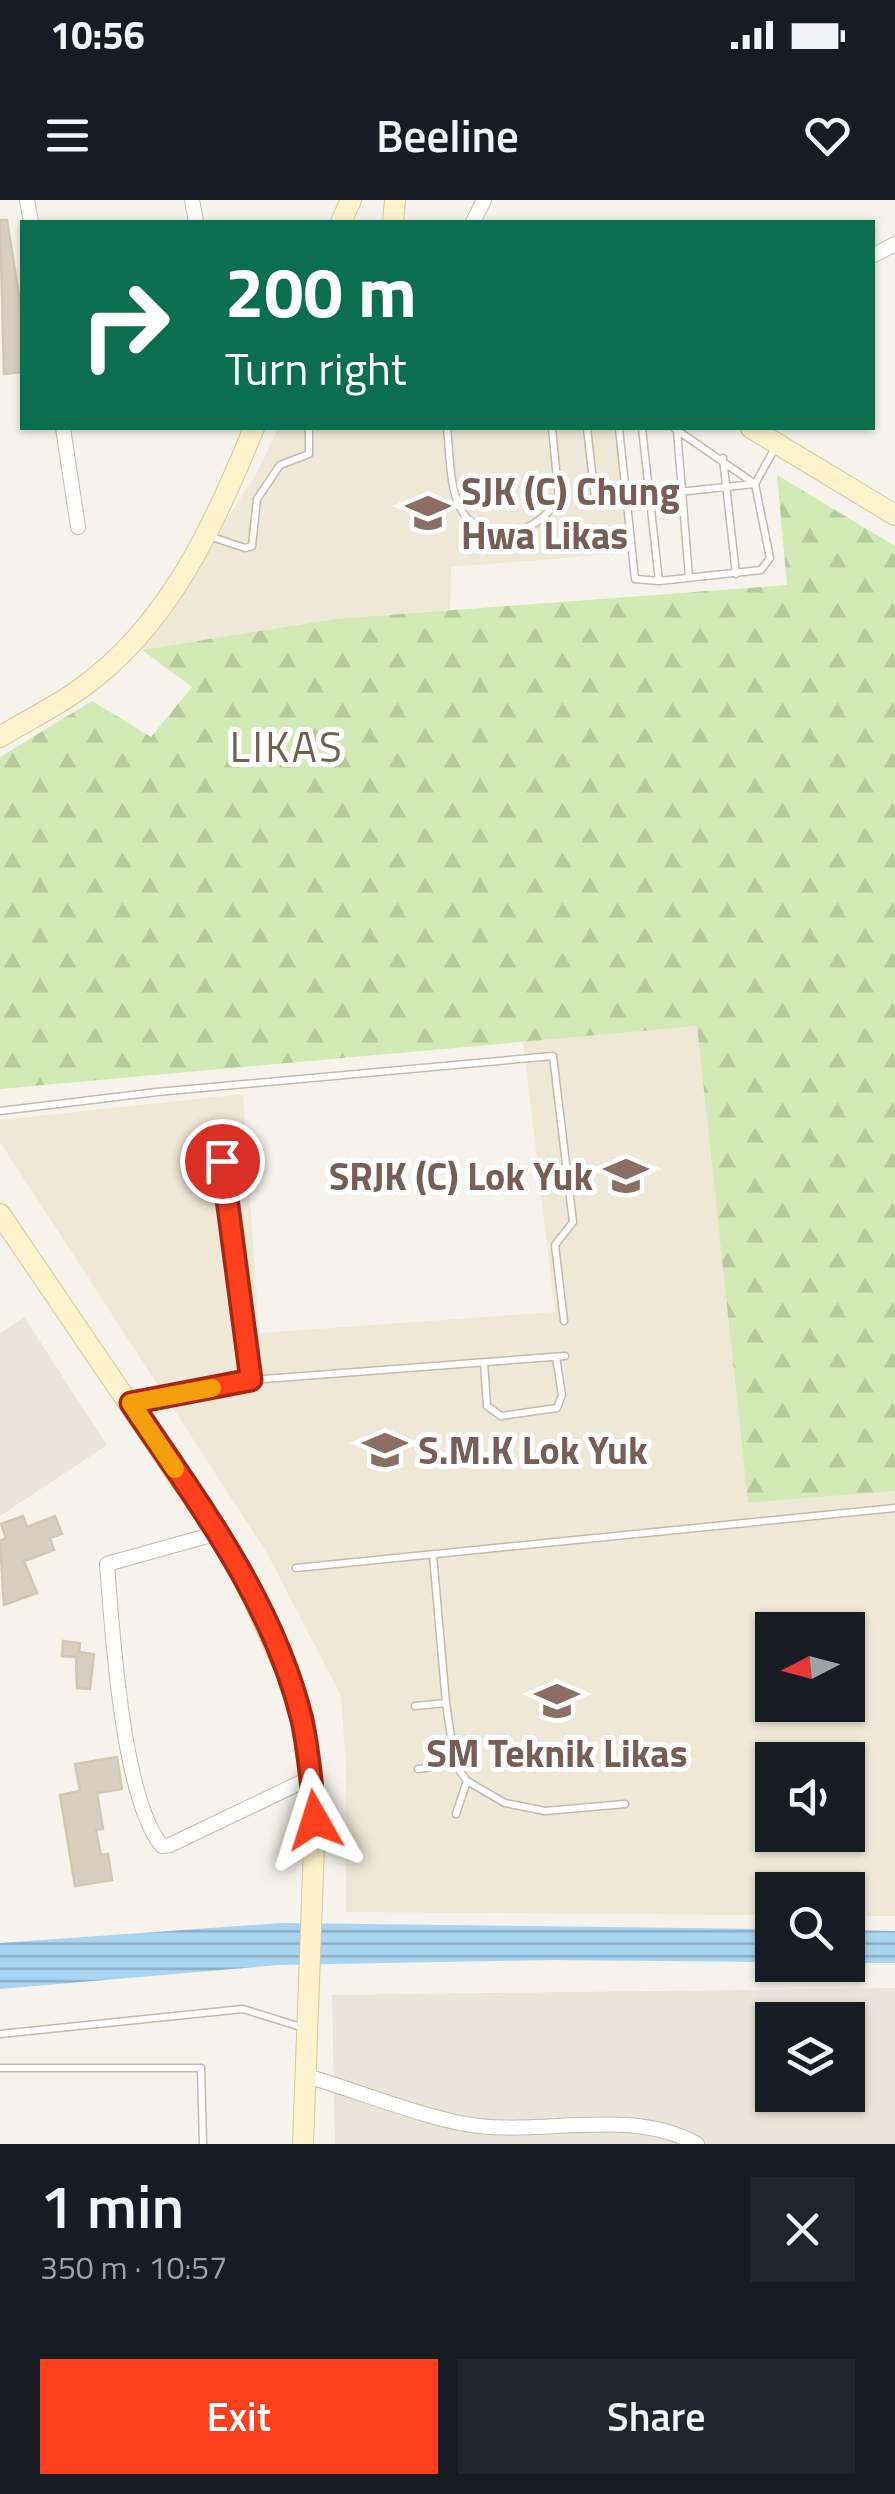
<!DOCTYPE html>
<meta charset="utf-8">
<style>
body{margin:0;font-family:"Titillium Web",sans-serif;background:#20242c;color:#f1f3f6;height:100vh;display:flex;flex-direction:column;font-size:38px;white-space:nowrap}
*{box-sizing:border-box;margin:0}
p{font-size:32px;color:#9ea1a6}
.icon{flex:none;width:55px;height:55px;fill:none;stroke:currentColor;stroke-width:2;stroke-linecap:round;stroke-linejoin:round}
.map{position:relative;height:1944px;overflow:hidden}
.side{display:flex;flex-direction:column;background:#171b24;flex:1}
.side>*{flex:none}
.top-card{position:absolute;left:20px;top:20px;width:855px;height:210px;border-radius:0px;box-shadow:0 2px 8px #0004;background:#0b6e4f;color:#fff;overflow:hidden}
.needle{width:65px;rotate:264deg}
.controls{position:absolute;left:755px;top:1412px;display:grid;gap:20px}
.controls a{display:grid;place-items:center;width:110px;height:110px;border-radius:0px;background:#171b24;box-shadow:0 2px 8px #0004;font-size:50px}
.pin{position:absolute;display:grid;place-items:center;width:85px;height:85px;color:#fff;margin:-42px;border:5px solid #fff;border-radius:50%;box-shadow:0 2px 10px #0007}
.me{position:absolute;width:110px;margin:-55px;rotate:354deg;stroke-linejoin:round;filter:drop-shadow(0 0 8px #0008)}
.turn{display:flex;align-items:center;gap:35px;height:210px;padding:0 40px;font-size:45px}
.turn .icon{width:130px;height:130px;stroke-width:2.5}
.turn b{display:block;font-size:70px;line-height:85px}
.round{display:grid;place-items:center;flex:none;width:105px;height:105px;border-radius:0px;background:#20242c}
.headline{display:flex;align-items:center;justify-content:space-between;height:170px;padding:0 40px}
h1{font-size:60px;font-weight:600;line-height:75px}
.action{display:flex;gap:20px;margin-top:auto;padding:20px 40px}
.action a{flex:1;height:115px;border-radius:0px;background:#fc3f1d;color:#fff;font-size:40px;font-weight:600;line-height:115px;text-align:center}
.action a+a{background:#20242c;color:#f1f3f6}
.status{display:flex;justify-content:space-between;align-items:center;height:70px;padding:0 50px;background:#171b24;direction:ltr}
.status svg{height:28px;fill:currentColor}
header{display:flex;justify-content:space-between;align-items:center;height:130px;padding:0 40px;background:#171b24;font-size:45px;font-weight:600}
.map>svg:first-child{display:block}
</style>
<div class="status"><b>10:56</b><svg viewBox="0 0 49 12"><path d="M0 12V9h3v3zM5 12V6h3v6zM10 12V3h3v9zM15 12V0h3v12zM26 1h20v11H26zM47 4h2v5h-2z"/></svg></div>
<header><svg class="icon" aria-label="menu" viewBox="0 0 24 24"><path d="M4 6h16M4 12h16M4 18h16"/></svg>Beeline<svg class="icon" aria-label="heart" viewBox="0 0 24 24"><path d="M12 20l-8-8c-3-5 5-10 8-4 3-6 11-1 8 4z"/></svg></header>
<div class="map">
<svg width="895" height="1944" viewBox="0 0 895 1944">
<defs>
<pattern id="forest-firs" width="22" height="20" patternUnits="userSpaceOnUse" patternTransform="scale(2.5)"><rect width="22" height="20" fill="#d2eab5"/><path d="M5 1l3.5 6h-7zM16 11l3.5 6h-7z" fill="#b6ca9c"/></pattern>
<pattern id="water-rules" width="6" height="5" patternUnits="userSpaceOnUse" patternTransform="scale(2.5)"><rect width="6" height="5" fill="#a9d4f2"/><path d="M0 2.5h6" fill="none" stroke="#8caec5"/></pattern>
</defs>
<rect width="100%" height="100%" fill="#f6f3ec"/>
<path fill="#eae5da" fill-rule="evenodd" d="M24 1117 107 1245 0 1316V1133Z
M895 1788V1944H335L332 1795ZM772 1820H848V1895H772Z"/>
<path fill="#efe8d6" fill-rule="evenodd" d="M278 228H617L628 353 451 367 450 410 334 419 142 450 256 274Z
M697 826 748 1303 895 1291V1716H848V1690H772V1715L346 1712V1564L341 1496 267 1353 0 942V920L243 894 259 1133 555 1112 523 840ZM772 1430H848V1505H772ZM772 1560H848V1635H772Z"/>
<path fill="url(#forest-firs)" d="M777 275 895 346V1291L748 1303 697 826 0 889V557L92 501 151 537 192 487 142 450 334 419 787 385Z"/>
<path fill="url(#water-rules)" d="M282 1723 772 1729V1762L554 1760 278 1765 0 1789V1743Z
M848 1730 895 1731V1763H848Z"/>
<path fill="#d8cfc1" stroke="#d3c7b4" stroke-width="2.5" d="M0 20H7L22 114V172L4 174Z
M23 1316 27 1327 55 1316 62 1334 50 1338 54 1350 24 1361 37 1393 4 1405 0 1341 6 1338 1 1324Z
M63 1441 80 1443 79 1452 94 1454 90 1489 77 1488 76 1457 62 1456Z
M117 1557 122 1589 97 1593 103 1629 96 1630 101 1655 108 1654 112 1680 75 1686 60 1595 80 1591 75 1564Z"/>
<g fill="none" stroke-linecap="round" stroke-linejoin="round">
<g stroke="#c2bbae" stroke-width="9">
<path id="lane" d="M447 228C452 272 446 337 509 332 531 330 546 317 559 299L552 228
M587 228 595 298
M619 228 635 379 659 381 761 370 770 358 755 284 674 228
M642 228 659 381
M677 230 689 377
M723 258 736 374
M755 284 776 246
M650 295 754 284
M209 336 245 348 252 346 257 299 280 265 309 254V228
M0 911 157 892 553 856 573 1022 555 1045 564 1121
M484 1163 487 1206 501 1216 557 1208 562 1195 556 1157
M251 1180 565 1156
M132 1203 251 1180 223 961
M433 1355 446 1503 455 1564 467 1581 505 1603 545 1611 625 1604
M296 1368 895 1308
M415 1506 446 1503
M418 1569 455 1564
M456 1614 467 1581
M0 1834 243 1809 304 1828
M0 1868H201L203 1944"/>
</g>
<g stroke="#c2bbae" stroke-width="16">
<path id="street" d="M27 0 31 22
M192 0 196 22
M473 22 484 0
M872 56 895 44
M63 228 78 327
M218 1333 107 1364C112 1428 122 1599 162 1646L170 1645 310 1578
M303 1875C353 1889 431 1921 479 1926 550 1934 633 1908 697 1944"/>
</g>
<g stroke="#d6c79b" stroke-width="22">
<path id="secondary" d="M341 22 351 0
M393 22 395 0
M751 228 895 315
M0 537C26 521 55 507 80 489 169 426 214 325 254 228
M0 1014 237 1363 287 1474 302 1522 315 1620 303 1944"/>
</g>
<use href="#lane" stroke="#fff" stroke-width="6"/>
<use href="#street" stroke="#fff" stroke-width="14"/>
<use href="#secondary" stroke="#fff3cd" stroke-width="20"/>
</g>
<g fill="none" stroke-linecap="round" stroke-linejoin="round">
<g stroke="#a42913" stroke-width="25">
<path id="route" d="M222 961 251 1180 131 1203C198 1303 273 1401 302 1520 309 1553 312 1587 315 1620"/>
</g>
<use href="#route" stroke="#fc3f1d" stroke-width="18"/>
<path stroke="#f59e0b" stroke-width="18" d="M175 1269 131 1203 212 1188"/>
</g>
<defs>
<g id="school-bare" transform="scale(3.45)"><path d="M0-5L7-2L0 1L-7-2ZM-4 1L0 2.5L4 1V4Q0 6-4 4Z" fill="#8d6e63" stroke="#fff" stroke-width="2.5" paint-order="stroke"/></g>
</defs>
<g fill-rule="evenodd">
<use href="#school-bare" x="428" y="313"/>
<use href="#school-bare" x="626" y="976"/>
<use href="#school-bare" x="385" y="1250"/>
<use href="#school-bare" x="557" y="1501"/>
</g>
<g text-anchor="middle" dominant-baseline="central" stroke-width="10" stroke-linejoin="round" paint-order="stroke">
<g font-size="38" font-weight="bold" fill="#785e54" stroke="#fff" text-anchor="start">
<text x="461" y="291">SJK (C) Chung<tspan x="461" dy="44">Hwa Likas</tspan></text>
<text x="593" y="976" text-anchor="end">SRJK (C) Lok Yuk</text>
<text x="418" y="1250">S.M.K Lok Yuk</text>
<text x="557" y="1553" text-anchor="middle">SM Teknik Likas</text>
</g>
<g font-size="42" letter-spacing="2.5" fill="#6e6250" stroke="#fff">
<text x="287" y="546">LIKAS</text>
</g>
</g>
</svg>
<div class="controls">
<a><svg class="needle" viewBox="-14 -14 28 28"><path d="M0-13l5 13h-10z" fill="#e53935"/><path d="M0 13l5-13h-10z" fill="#9ea1a6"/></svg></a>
<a><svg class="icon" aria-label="sound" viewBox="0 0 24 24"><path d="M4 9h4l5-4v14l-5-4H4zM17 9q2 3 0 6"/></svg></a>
<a><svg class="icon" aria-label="search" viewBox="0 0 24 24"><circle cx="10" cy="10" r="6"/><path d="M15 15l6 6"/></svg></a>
<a><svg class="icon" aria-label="layers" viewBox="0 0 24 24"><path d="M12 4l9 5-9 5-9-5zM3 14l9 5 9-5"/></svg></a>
</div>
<div class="pin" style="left:222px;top:961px;background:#d93025"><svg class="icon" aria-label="arrive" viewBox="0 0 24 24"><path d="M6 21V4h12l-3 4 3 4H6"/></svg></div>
<svg class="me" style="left:315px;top:1620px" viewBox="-20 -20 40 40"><path d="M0-17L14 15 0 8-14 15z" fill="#fc3f1d" stroke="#fff" stroke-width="4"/></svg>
<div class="top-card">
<div class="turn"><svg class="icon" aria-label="right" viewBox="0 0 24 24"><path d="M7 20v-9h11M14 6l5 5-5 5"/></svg><div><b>200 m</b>Turn right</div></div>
</div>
</div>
<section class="side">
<div class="headline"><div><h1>1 min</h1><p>350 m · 10:57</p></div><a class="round"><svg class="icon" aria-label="close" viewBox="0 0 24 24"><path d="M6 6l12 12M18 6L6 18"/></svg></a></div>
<div class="action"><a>Exit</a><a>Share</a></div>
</section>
